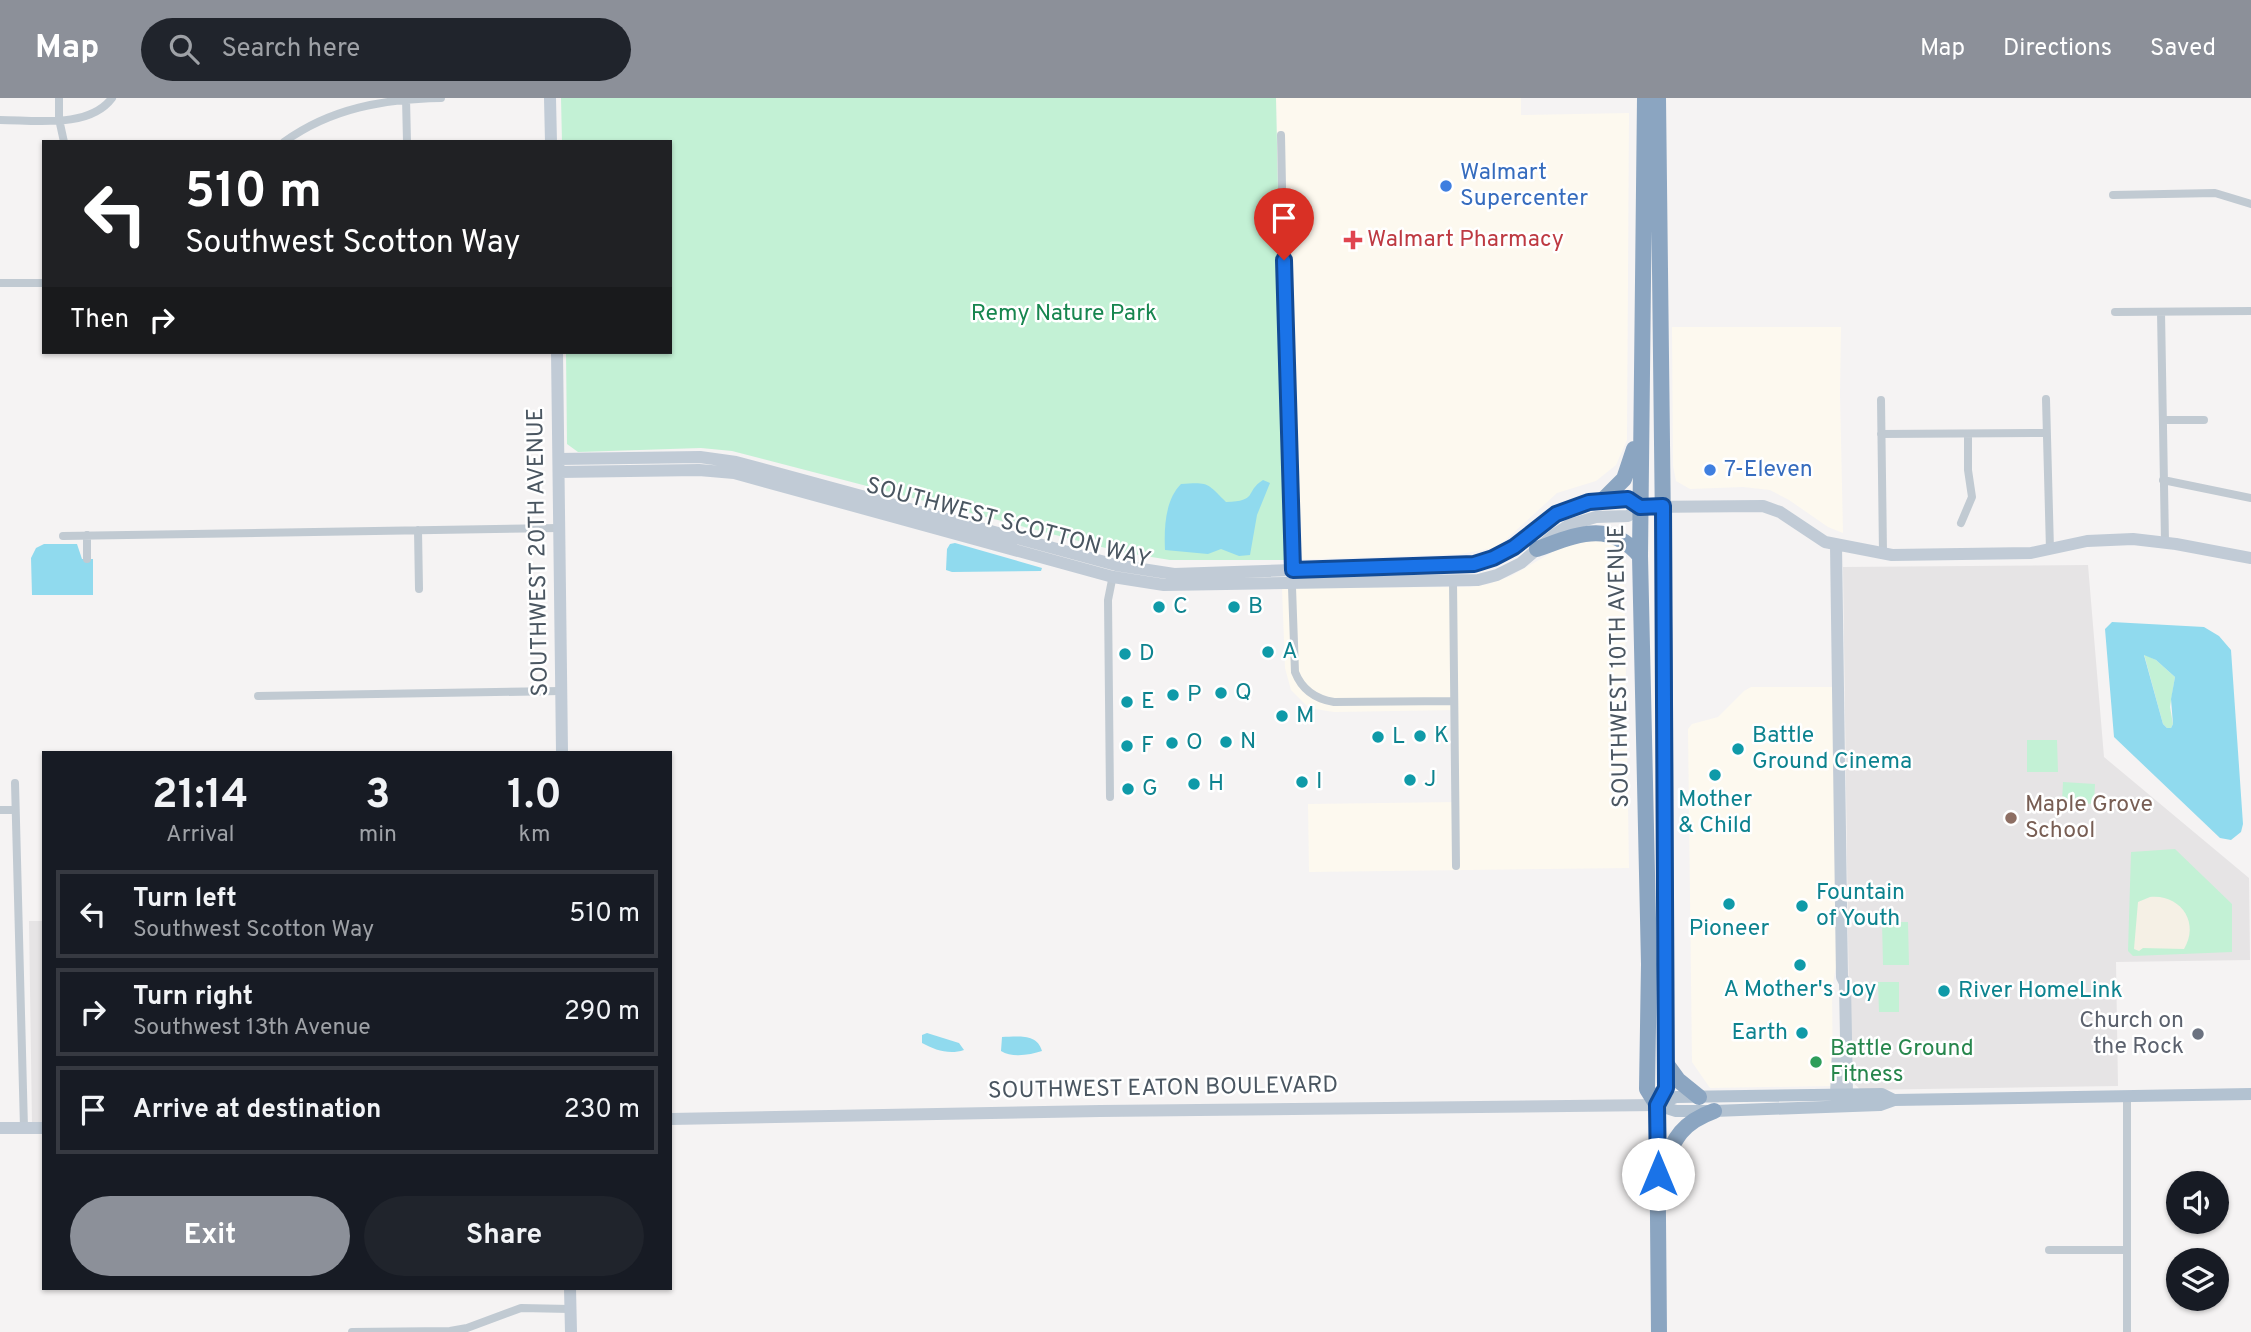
<!DOCTYPE html>
<style>
body{margin:0;font-family:Overpass,sans-serif;background:#20242c;color:#f1f3f6;height:100vh;display:flex;flex-direction:column;font-size:26px;white-space:nowrap}
*{box-sizing:border-box;margin:0}
p{font-size:23px;color:#9ea1a6}
.icon{flex:none;width:38px;height:38px;fill:none;stroke:currentColor;stroke-width:2;stroke-linecap:round;stroke-linejoin:round}
.map{position:relative;flex:1;overflow:hidden}
.side{position:absolute;left:42px;top:653px;width:630px;height:539px;display:flex;flex-direction:column;background:#171b24;border-radius:0px;box-shadow:0 2px 5px #0004}
.side>*{flex:none}
.top-card{position:absolute;left:42px;top:42px;width:630px;height:214px;border-radius:0px;box-shadow:0 2px 5px #0004;background:#202124;color:#fff;overflow:hidden}
.fabs{position:absolute;left:2166px;top:1073px;display:grid;gap:14px}
.fabs a{display:grid;place-items:center;width:63px;height:63px;border-radius:50%;background:#171b24;box-shadow:0 2px 5px #0004;font-size:35px}
.pin{position:absolute;display:grid;place-items:center;width:60px;height:60px;color:#fff;margin:-72px -30px;border-radius:50% 50% 50% 0;rotate:-45deg;box-shadow:0 0 7px #0007}
.pin .icon{rotate:45deg}
.me{position:absolute;width:77px;margin:-38px;rotate:0deg;stroke-linejoin:round;filter:drop-shadow(0 0 5px #0008)}
.turn{display:flex;align-items:center;gap:24px;height:147px;padding:0 28px;font-size:32px}
.turn .icon{width:91px;height:91px;stroke-width:2.5}
.turn b{display:block;font-size:49px;line-height:60px}
.then{display:flex;align-items:center;height:66px;padding:0 28px;background:#0003;gap:14px;font-size:26px}
.eta{display:flex;justify-content:space-evenly;align-items:center;height:119px;text-align:center}
.eta b{font-size:42px;font-weight:700;line-height:49px}
.action{display:flex;gap:14px;margin-top:auto;padding:14px 28px}
.action a{flex:1;height:80px;border-radius:42px;background:#8c9099;color:#fff;font-size:28px;font-weight:700;line-height:80px;text-align:center}
.action a+a{background:#20242c;color:#f1f3f6}
ul{padding:0;list-style:none}
li{display:flex;align-items:center;gap:21px;height:88px;margin:0 14px 10px;padding:0 14px;border:4px solid #363941;border-radius:0px}
li div{flex:1}
li b{display:block;font-size:26px}
li em{font-style:normal}
header{display:flex;align-items:center;gap:42px;box-sizing:border-box;height:98px;padding:0 35px;background:#8c9099;color:#fff}
header strong{font-size:33px}
nav{display:flex;gap:38px;margin-inline-start:auto;font-size:24px}
.search{width:490px;height:63px;background:#20242c;display:flex;align-items:center;gap:18px;box-sizing:border-box;padding:0 24px;border-radius:38px;color:#9ea1a6;font-size:26px}
.map>svg:first-child{display:block}
</style>
<header>
<strong>Map</strong>
<div class="search"><svg class="icon" aria-label="search" viewBox="0 0 24 24"><circle cx="10" cy="10" r="6"/><path d="M15 15l6 6"/></svg>Search here</div>
<nav><a>Map</a><a>Directions</a><a>Saved</a></nav>
</header>
<div class="map">
<svg width="2251" height="1234" viewBox="0 0 2251 1234">
<rect width="100%" height="100%" fill="#f5f3f3"/>
<path fill="#fdf9ef" d="M1276 0H1521V17L1629 15 1627 342 1616 367 1596 383 1557 395 1498 449 1461 456 1286 462Z
M1672 229H1841L1840 296 1843 435 1828 429 1789 402 1770 392 1743 389 1690 391 1676 383 1673 368Z
M1605 441 1623 451 1624 457 1629 770 1309 774 1308 706 1458 704 1456 612 1334 614 1309 610 1291 592 1285 570 1282 490 1470 489 1489 486 1511 478 1565 447Z
M1751 589H1833L1836 869 1832 890 1833 988 1710 990 1692 964 1688 631 1692 626 1718 619 1744 593Z"/>
<path fill="#e6e4e5" d="M2088 467 2104 659 2249 780 2250 862 2116 864 2118 988 1861 992 1850 982 1843 469Z
M29 823H44V1026H32Z"/>
<path fill="#c3f1d5" d="M561 0H1276L1286 462H1170L1121 454 732 353 701 350 578 354 567 346 566 254H670V44H562Z
M2144 556 2156 562 2175 579 2170 609 2173 626 2171 630H2167L2163 626Z
M2027 642H2057L2058 674H2027Z
M2063 684 2095 686 2094 706 2062 704Z
M2175 751 2232 806V854L2133 858 2128 853 2131 754Z
M1882 824H1908L1909 867H1883Z
M1878 884H1899V914H1879Z"/>
<path fill="#f5f0e5" d="M2150 799C2181 796 2200 825 2184 851L2143 850 2139 853 2134 851 2138 804Z"/>
<path fill="#90daee" fill-rule="evenodd" d="M1263 382 1270 385 1257 417 1250 457 1239 458 1221 451 1208 456 1165 452C1164 430 1165 402 1181 386 1209 384 1207 385 1226 404 1259 403 1244 394 1263 382Z
M955 445 1042 470 1041 473 952 474 946 472 947 451 950 446Z
M44 446H77L82 461H93V497H32L31 460 36 450Z
M2112 524 2204 529 2219 538 2231 552 2243 726 2241 734 2231 742 2220 740 2114 639 2105 531ZM2144 557 2156 562 2175 579 2171 601 2173 626 2171 630H2167L2163 626Z
M927 935 959 945 964 952C949 957 935 952 922 945V937Z
M1002 939C1017 939 1037 935 1042 953 1030 957 1012 960 1001 953Z"/>
<g fill="none" stroke-linecap="round" stroke-linejoin="round">
<path stroke="#c1cad2" stroke-width="8" d="M59 0V21L64 44
M406 0 407 44
M0 22C34 22 89 31 112 0
M1281 37 1287 347 1295 574C1302 592 1315 601 1334 604L1454 603
M284 44C331 10 384 1 441 0
M2113 97 2215 95 2251 106
M0 185H44
M2115 214 2251 213
M2161 214 2165 444
M2046 301 2050 452
M1881 302 1883 455
M2163 322H2204
M1881 336 2046 335
M2163 382 2251 400
M1961 425 1972 399 1968 372V336
M418 432 419 491
M87 437V461
M63 438 559 430
M1453 483 1456 768
M258 598 561 593
M15 685 24 1030
M1110 699 1108 502 1113 477
M0 712H15
M2049 1152H2127
M352 1234 450 1233 467 1230 521 1210 570 1211
M2127 1234V998"/>
<path stroke="#c1cbd6" stroke-width="12" d="M550 0 551 44
M557 254 562 654
M559 361 700 359 736 364 1116 467 1174 476 1474 466C1504 459 1523 439 1548 422 1568 408 1602 397 1626 401 1631 402 1636 406 1640 409
M559 374 699 372 734 375 1113 479 1164 487 1478 482 1497 477 1521 465 1555 436 1569 427 1596 419 1628 418 1640 409 1763 408 1780 414 1825 444 1892 457 2031 455 2087 443 2133 441 2176 446 2251 460
M1836 447 1842 879 1845 885 1847 996
M1836 996 1838 952
M670 1021 1100 1013 1657 1007
M0 1030H44
M570 1190 571 1234"/>
<path stroke="#b3c2d1" stroke-width="12" d="M1657 1007 1676 1013H1714L1880 1007 1894 1002 2251 996
M1657 1007 1676 999 1882 996 1894 1002"/>
<path stroke="#8ba5c1" stroke-width="16" d="M1645 0 1640 458 1649 866 1647 991 1657 1007
M1658 0 1665 603 1666 991 1657 1007 1659 1234
M1603 402 1624 381 1634 351
M1537 451C1577 437 1608 421 1640 458
M1665 964 1678 982 1699 999
M1661 1071C1675 1040 1681 1025 1714 1013"/>
</g>
<g fill="none" stroke-linecap="round" stroke-linejoin="round">
<g stroke="#114b97" stroke-width="18">
<path id="route" d="M1284 162 1293 472 1474 466 1493 460 1514 449 1556 416 1589 404 1628 401 1640 409 1663 408 1666 990 1657 1007 1658 1076"/>
</g>
<use href="#route" stroke="#1a73e8" stroke-width="12"/>
</g>
<g fill="#3f7fe0" stroke="#fff" stroke-width="2.5">
<circle cx="1446" cy="88" r="7"/>
<circle cx="1710" cy="372" r="7"/>
</g>
<path fill="#e0444e" stroke="#fff" stroke-width="2.5" d="M1349.5 131.5h7v7h7v7h-7v7h-7v-7h-7v-7h7z"/>
<g fill="#0f9aa8" stroke="#fff" stroke-width="2.5">
<circle cx="1159" cy="509" r="7"/>
<circle cx="1234" cy="509" r="7"/>
<circle cx="1268" cy="554" r="7"/>
<circle cx="1125" cy="556" r="7"/>
<circle cx="1221" cy="595" r="7"/>
<circle cx="1173" cy="597" r="7"/>
<circle cx="1127" cy="604" r="7"/>
<circle cx="1282" cy="618" r="7"/>
<circle cx="1420" cy="638" r="7"/>
<circle cx="1378" cy="639" r="7"/>
<circle cx="1226" cy="644" r="7"/>
<circle cx="1172" cy="645" r="7"/>
<circle cx="1127" cy="648" r="7"/>
<circle cx="1738" cy="651" r="7"/>
<circle cx="1715" cy="677" r="7"/>
<circle cx="1410" cy="682" r="7"/>
<circle cx="1302" cy="684" r="7"/>
<circle cx="1194" cy="686" r="7"/>
<circle cx="1128" cy="691" r="7"/>
<circle cx="1729" cy="806" r="7"/>
<circle cx="1802" cy="808" r="7"/>
<circle cx="1800" cy="867" r="7"/>
<circle cx="1944" cy="893" r="7"/>
<circle cx="1802" cy="935" r="7"/>
</g>
<circle fill="#8d6e63" stroke="#fff" stroke-width="2.5" cx="2011" cy="720" r="7"/>
<circle fill="#6b7280" stroke="#fff" stroke-width="2.5" cx="2198" cy="936" r="7"/>
<circle fill="#2e9e5b" stroke="#fff" stroke-width="2.5" cx="1816" cy="964" r="7"/>
<g text-anchor="middle" dominant-baseline="central" stroke-width="5" stroke-linejoin="round" paint-order="stroke">
<g font-size="23" fill="#366cbe" stroke="#fff" text-anchor="start">
<text x="1460" y="75">Walmart<tspan x="1460" dy="26">Supercenter</tspan></text>
<text x="1724" y="372">7-Eleven</text>
</g>
<g font-size="23" fill="#be3a42" stroke="#fff" text-anchor="start">
<text x="1367" y="142">Walmart Pharmacy</text>
</g>
<g font-size="23" fill="#17864f" stroke="#fff">
<text x="1064" y="216">Remy Nature Park</text>
</g>
<g font-size="23" fill="#4a5661" stroke="#fff">
<text transform="translate(1008 426) rotate(15)">SOUTHWEST SCOTTON WAY</text>
<text transform="translate(539 454) rotate(-91)">SOUTHWEST 20TH AVENUE</text>
<text transform="translate(1620 568) rotate(-91)">SOUTHWEST 10TH AVENUE</text>
<text transform="translate(1163 991) rotate(-1)">SOUTHWEST EATON BOULEVARD</text>
</g>
<g font-size="23" fill="#0d838f" stroke="#fff" text-anchor="start">
<text x="1173" y="509">C</text>
<text x="1248" y="509">B</text>
<text x="1282" y="554">A</text>
<text x="1139" y="556">D</text>
<text x="1235" y="595">Q</text>
<text x="1187" y="597">P</text>
<text x="1141" y="604">E</text>
<text x="1296" y="618">M</text>
<text x="1434" y="638">K</text>
<text x="1752" y="638">Battle<tspan x="1752" dy="26">Ground Cinema</tspan></text>
<text x="1392" y="639">L</text>
<text x="1240" y="644">N</text>
<text x="1186" y="645">O</text>
<text x="1141" y="648">F</text>
<text x="1424" y="682">J</text>
<text x="1316" y="684">I</text>
<text x="1208" y="686">H</text>
<text x="1142" y="691">G</text>
<text x="1715" y="702" text-anchor="middle">Mother<tspan x="1715" dy="26">&amp; Child</tspan></text>
<text x="1816" y="795">Fountain<tspan x="1816" dy="26">of Youth</tspan></text>
<text x="1729" y="831" text-anchor="middle">Pioneer</text>
<text x="1800" y="892" text-anchor="middle">A Mother's Joy</text>
<text x="1958" y="893">River HomeLink</text>
<text x="1788" y="935" text-anchor="end">Earth</text>
</g>
<g font-size="23" fill="#785e54" stroke="#fff" text-anchor="start">
<text x="2025" y="707">Maple Grove<tspan x="2025" dy="26">School</tspan></text>
</g>
<g font-size="23" fill="#5b616d" stroke="#fff" text-anchor="end">
<text x="2184" y="923">Church on<tspan x="2184" dy="26">the Rock</tspan></text>
</g>
<g font-size="23" fill="#27864d" stroke="#fff" text-anchor="start">
<text x="1830" y="951">Battle Ground<tspan x="1830" dy="26">Fitness</tspan></text>
</g>
</g>
</svg>
<div class="fabs">
<a><svg class="icon" aria-label="sound" viewBox="0 0 24 24"><path d="M4 9h4l5-4v14l-5-4H4zM17 9q2 3 0 6"/></svg></a>
<a><svg class="icon" aria-label="layers" viewBox="0 0 24 24"><path d="M12 4l9 5-9 5-9-5zM3 14l9 5 9-5"/></svg></a>
</div>
<div class="pin" style="left:1284px;top:162px;background:#d93025"><svg class="icon" aria-label="arrive" viewBox="0 0 24 24"><path d="M6 21V4h12l-3 4 3 4H6"/></svg></div>
<svg class="me" style="left:1658px;top:1076px" viewBox="-20 -20 40 40"><circle r="19" fill="#fff"/><path d="M0-13L10 11 0 6-10 11z" fill="#1a73e8"/></svg>
<div class="top-card">
<div class="turn"><svg class="icon" aria-label="left" viewBox="0 0 24 24"><path d="M17 20v-9H6M10 6l-5 5 5 5"/></svg><div><b>510 m</b>Southwest Scotton Way</div></div>
<div class="then">Then<svg class="icon" aria-label="right" viewBox="0 0 24 24"><path d="M7 20v-9h11M14 6l5 5-5 5"/></svg></div>
</div>
<section class="side">
<div class="eta">
<div><b>21:14</b><p>Arrival</p></div>
<div><b>3</b><p>min</p></div>
<div><b>1.0</b><p>km</p></div>
</div>
<ul>
<li><svg class="icon" aria-label="left" viewBox="0 0 24 24"><path d="M17 20v-9H6M10 6l-5 5 5 5"/></svg><div><b>Turn left</b><p>Southwest Scotton Way</p></div><em>510 m</em></li>
<li><svg class="icon" aria-label="right" viewBox="0 0 24 24"><path d="M7 20v-9h11M14 6l5 5-5 5"/></svg><div><b>Turn right</b><p>Southwest 13th Avenue</p></div><em>290 m</em></li>
<li><svg class="icon" aria-label="arrive" viewBox="0 0 24 24"><path d="M6 21V4h12l-3 4 3 4H6"/></svg><div><b>Arrive at destination</b></div><em>230 m</em></li>
</ul>
<div class="action"><a>Exit</a><a>Share</a></div>
</section>
</div>
